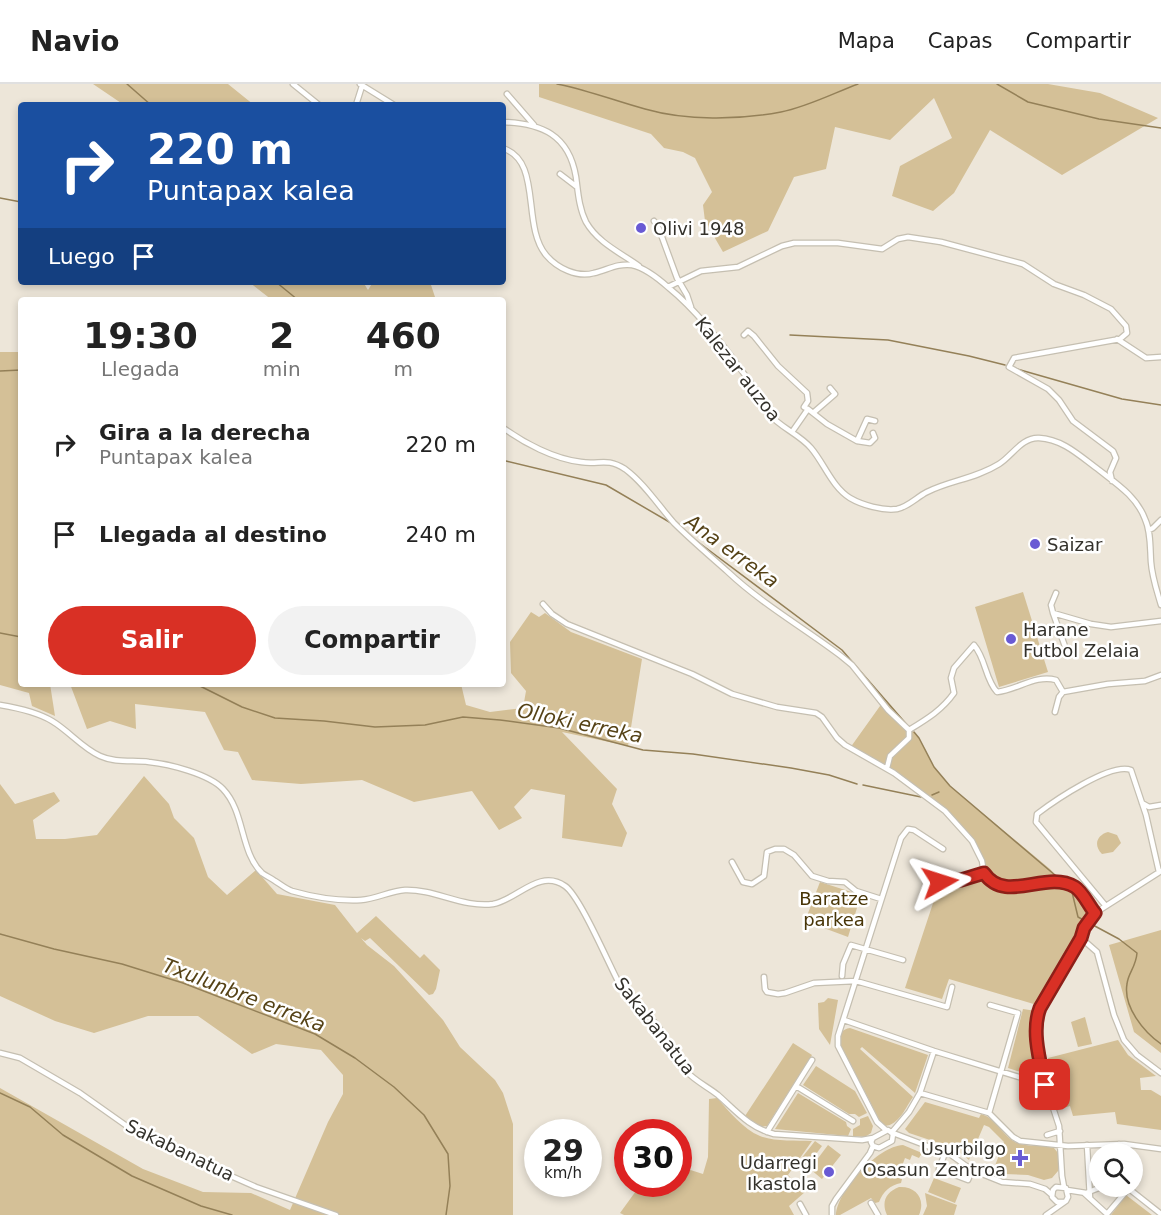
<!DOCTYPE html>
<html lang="es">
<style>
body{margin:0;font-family:"DejaVu Sans",sans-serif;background:#f2f2f2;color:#222;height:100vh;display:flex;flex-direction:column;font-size:22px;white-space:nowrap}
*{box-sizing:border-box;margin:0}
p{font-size:20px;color:#767676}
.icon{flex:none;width:33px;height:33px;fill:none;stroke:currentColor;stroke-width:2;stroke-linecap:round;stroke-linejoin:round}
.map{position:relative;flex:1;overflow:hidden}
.drawer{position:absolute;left:18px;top:213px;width:488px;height:390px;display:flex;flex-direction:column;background:#fff;border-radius:6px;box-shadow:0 3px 9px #0003}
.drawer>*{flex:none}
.hud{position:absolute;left:18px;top:18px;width:488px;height:183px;border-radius:6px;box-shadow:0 3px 9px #0003;background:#1a4fa0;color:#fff;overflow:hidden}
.fabs{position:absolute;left:1089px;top:1059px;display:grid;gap:12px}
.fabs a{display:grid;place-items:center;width:54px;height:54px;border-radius:50%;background:#fff;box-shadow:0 3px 9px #0003;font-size:30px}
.speed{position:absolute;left:524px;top:1035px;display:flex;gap:12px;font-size:30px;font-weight:700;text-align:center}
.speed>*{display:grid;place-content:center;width:78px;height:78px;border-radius:50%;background:#fff;box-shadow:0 3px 9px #0003;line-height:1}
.speed small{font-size:15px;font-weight:400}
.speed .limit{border:9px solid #d22;background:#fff;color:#111}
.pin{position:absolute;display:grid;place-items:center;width:51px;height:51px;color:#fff;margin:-26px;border-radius:12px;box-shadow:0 3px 9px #0006}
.me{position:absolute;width:66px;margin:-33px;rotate:84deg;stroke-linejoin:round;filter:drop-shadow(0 0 4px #0008)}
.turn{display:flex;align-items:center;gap:21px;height:126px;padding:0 30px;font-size:27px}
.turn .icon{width:78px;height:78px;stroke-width:2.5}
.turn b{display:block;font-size:42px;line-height:51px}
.then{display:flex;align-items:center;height:57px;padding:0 30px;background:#0003;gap:12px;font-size:22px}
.eta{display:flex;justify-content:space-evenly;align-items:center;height:102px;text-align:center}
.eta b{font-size:36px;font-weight:700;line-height:42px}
.action{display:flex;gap:12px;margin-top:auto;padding:12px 30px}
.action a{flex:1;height:69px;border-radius:36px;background:#d93025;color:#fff;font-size:24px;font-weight:700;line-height:69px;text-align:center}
.action a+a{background:#f2f2f2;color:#222}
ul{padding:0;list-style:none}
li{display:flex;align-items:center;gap:18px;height:90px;padding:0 30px}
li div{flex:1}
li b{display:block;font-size:22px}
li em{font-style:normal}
header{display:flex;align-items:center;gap:36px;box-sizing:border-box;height:84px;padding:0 30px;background:#fff;border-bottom:2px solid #e0e0e0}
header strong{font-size:28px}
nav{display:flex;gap:33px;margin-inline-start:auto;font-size:21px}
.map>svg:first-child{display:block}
</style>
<header>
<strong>Navio</strong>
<nav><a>Mapa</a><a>Capas</a><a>Compartir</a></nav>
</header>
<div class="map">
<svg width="1161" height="1131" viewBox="0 0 1161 1131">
<rect width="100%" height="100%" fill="#ede6d9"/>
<path fill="#d4c097" d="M93 0H228L254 21H124Z
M539 0H1048L1100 9 1158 34 1062 91 990 46 954 109 933 127 892 112 900 82 952 54 934 14 890 56 835 43 826 85 794 93 768 147 723 168 705 137 703 121 712 108 695 74 683 68 664 64 651 50 539 13Z
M249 198H363L368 206 373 198H430L436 216H272Z
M0 268H21V600H50L55 632 32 622 29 609 0 601Z
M1023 508 1048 588 999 603 975 523Z
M531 528 539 533 545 529 571 548 642 575 628 662 562 648 617 705 612 720 627 749 622 763 562 754 565 711 531 705 514 723 522 734 499 746 472 707 414 718 362 696 301 700 252 696 238 668 224 666 205 628 135 620 136 645 110 637 87 645 70 600H461L466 621 490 628 523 624 526 607 511 589 510 558Z
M885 615 919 654 934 683 950 702 1050 785 1063 799 1076 804 1093 827 1037 921 949 895 942 915 905 904 940 798 983 789 978 766 933 716 850 664Z
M144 692 169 720 174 734 194 754 208 793 227 811 256 786 277 810 335 821 357 849 376 832 420 874 424 870 440 886 436 905 433 910 429 911 370 854 365 857 361 854 367 861 394 882 443 936 460 963 495 996 503 1009 513 1040V1131H0V1004L143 1085 203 1108 251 1109 290 1126 328 1038 343 1010V991L321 966 276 960 252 970 198 932H148L94 949 55 937 0 912V700L15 720 54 708 60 717 33 736 36 755H65L97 751Z
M1108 748 1117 751 1121 759 1113 768 1102 770C1093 761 1097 751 1108 748Z
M820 798 861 811 848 853 805 837Z
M1161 846V969L1134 948 1109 861Z
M828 914 838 916 830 961 819 945 818 919 824 918Z
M1023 925 1036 927 1032 942 1039 990 1036 993 1008 984Z
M1085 933 1092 960 1078 963 1071 938Z
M850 944 928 971 915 1009 862 963 860 965 913 1013C906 1023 899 1041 885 1042L881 1039 840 960C839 952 841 945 850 944Z
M1118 956 1128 971 1156 992 1140 994 1141 1006H1151L1161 1012V1046L1117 1040 1115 1028 1073 1032 1070 1022 1060 1025 1048 974Z
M793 959 812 971 767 1042 761 1043 745 1032Z
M816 982 855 1007 867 1029 859 1033 855 1030H849L803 1001Z
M798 1009 846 1038 847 1042 851 1045 848 1052 775 1045Z
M717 1014C729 1027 743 1045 760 1052 775 1058 796 1056 812 1057L788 1091 805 1108 789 1122 794 1131H624L620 1129 641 1100H678V1082L703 1090 708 1073 709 1015Z
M925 1018 979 1034 981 1030C996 1034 1002 1051 1015 1058 1027 1064 1042 1060 1054 1064L1058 1069V1087L1052 1094 1044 1096 1028 1091 1004 1090 993 1087 1004 1058 989 1043 984 1041 969 1076 954 1064 909 1049 905 1045Z
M868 1032 873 1042 871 1049 865 1053 853 1052V1045L860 1041V1035Z
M815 1057 822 1062 807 1082 800 1076Z
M828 1061 841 1071 822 1095 810 1085Z
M903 1061 922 1069 919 1074 912 1071 910 1076 905 1074 898 1093 902 1095 901 1099C890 1101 883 1108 879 1118L875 1119 871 1114 840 1131H836C837 1107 878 1062 903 1061Z
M934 1094 961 1104 955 1119 928 1108Z
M899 1103C916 1102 926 1115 919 1131H887C881 1118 886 1108 899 1103Z
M925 1109 957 1121 954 1131H923L927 1122Z
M1126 1111 1152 1131H1111Z"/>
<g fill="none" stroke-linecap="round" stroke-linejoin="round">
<path stroke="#948058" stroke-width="1.5" d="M127 0 151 21
M557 0C588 6 615 17 645 25 687 37 738 36 781 28 807 23 834 9 858 0
M997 0 1028 18 1099 35 1161 44
M0 114 21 118
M276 198 298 216
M790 251 888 256 969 272 1005 281
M1017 285 1122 315 1161 321
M0 287 21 286
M502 376 606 401 671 439
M690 452 842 566 908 642
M0 549 21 553
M196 600 242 623 275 634 324 637 375 643 425 641 463 633 500 636 559 644 643 666 693 670 791 684 829 691 857 700
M914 648 919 654 934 683 950 702 1062 797
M863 701 921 713
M932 711 939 708
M1067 803 1072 808 1078 833 1119 855 1137 869C1136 883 1128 889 1127 900 1123 923 1144 948 1161 960
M0 850 54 865 122 880 183 899 315 950 355 974 394 1003 424 1031 448 1070 450 1102 446 1131
M0 1009 30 1023 63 1051 132 1092 201 1122 232 1131"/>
<g stroke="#c5bfb1" stroke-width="7">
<path id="street" d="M293 0 319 21
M360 0 394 21
M507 10 534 41
M356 21 362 2
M502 38C542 39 569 51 576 93 578 108 579 124 586 138 598 159 621 169 639 182
M502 64C543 76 521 141 546 171 557 184 577 194 594 189 607 186 618 179 632 181 646 184 659 195 669 204 700 229 729 268 752 301 758 310 762 321 769 330 781 344 799 350 811 364 824 379 832 403 850 414 862 421 883 427 897 425 908 423 917 413 927 408 951 396 975 395 999 380 1012 372 1022 353 1039 354 1063 355 1081 373 1099 386 1117 400 1137 413 1145 435 1151 448 1150 464 1151 478 1152 493 1157 507 1161 521
M560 90 577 103
M654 137 659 145 677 194 687 211 691 223
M668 203 701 187 738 183 782 162 794 159H838L882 165 898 155 908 153 941 158 1023 180 1054 200 1084 211 1111 225 1126 242 1127 249 1120 255 1014 274 1009 283 1048 305 1059 316 1073 337 1113 367 1116 374 1110 388 1112 397
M744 251 748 247 754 252 778 282 807 309 808 317 804 323 808 325
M1117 255 1146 274 1161 273
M813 329 835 310 830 304
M502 343C524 359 554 375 581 378 600 381 606 373 625 385 644 399 658 421 674 439 691 456 710 472 728 488 762 520 804 544 841 572L852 581 888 626 909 646V654L890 672 887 684
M792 348 808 325 827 340 857 357 867 335 875 337
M857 357 870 359 875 354 873 349
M1149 446 1153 444 1161 436
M1056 509 1051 521 1053 529 1091 540 1111 543 1161 537
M543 520 552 530 567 540 692 590 732 610 777 623 816 629 822 633 837 654 845 661 894 689 945 727 972 757 982 777 984 789 992 798 1006 803 1052 797 1061 799 1076 804 1095 829
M1053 529 1067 568
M0 621C18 624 37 628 52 637 69 647 82 664 100 672 115 679 133 676 149 678 169 680 209 690 223 705 245 728 240 768 262 789 266 792 271 794 275 797 280 800 286 805 292 807 313 813 340 817 361 816 376 815 390 807 405 806 435 805 463 824 493 820 517 816 539 784 565 802 580 812 609 881 620 901 629 918 645 927 657 941 668 955 673 974 686 987 695 997 708 1003 718 1011 736 1027 750 1044 774 1050L862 1056 873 1054
M1055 628 1059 613 1063 608 1108 600 1145 597 1161 591
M909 646C927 635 942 626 954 609L951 594 954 584 974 561C986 575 985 595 997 608 1017 606 1036 590 1056 596L1063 608
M1142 719 1149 723 1161 721
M732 778 743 798 752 800 764 792 767 768 775 765H784L794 771 812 792 828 797 845 798 856 807 881 815
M937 798 961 796 984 789
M1105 821 1036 738 1037 730C1054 717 1111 678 1131 686L1146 731 1159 788
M1081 854 1097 868 1114 931 1124 956 1137 971 1161 989
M842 892 843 880 851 861 903 876
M764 893 765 905 767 908 778 910 785 909 814 899 856 897 947 923 952 903
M844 936 934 967 1045 1001
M0 969 20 974 80 1009 131 1045 190 1074 256 1103 336 1131
M796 1002 853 1037
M920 1009 989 1029 1013 1053 1020 1057 1068 1062 1124 1060 1161 1065
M989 1029 1018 929 990 921
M886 1046 877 1038 838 962V952L901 754 908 745 914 746 943 765
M888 1046 893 1050 892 1057 879 1064 873 1062 871 1058 873 1054Z
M767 1048 812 976
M892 1048 909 1028 920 1009 934 967
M893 1049 951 1071 972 1086 1002 1098 1030 1100 1045 1105 1052 1111
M1047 1051 1060 1047
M1119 1060 1120 1070
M1087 1061 1090 1114
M945 1069 939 1085 968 1096 972 1086
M1064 1103 1062 1092 1059 1042 1042 990 1036 942 1040 924 1081 854 1084 844 1095 829 1161 787
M1128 1104 1161 1130
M1067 1106 1086 1109 1104 1102
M1084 1109 1107 1130 1129 1104
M871 1119 878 1131
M800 1120 806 1131
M832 1131V1122L836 1115 870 1069 873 1062
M1046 1131 1066 1117 1068 1113 1066 1104 1056 1103 1053 1106 1052 1113 1057 1118H1064"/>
</g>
<use href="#street" stroke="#fff" stroke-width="4.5"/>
</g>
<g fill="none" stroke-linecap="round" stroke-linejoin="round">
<g stroke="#8d1f18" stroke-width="15">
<path id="route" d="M940 798 961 796 984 789C1006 821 1046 785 1075 803 1083 808 1089 822 1095 829L1084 844 1081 854 1040 924C1031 947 1040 977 1045 1001"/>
</g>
<use href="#route" stroke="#d93025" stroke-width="10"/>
</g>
<g fill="#695ad4" stroke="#fff" stroke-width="2">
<circle cx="641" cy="144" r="6"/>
<circle cx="1035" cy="460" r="6"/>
<circle cx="1011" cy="555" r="6"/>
<path d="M1017 1065h6v6h6v6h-6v6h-6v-6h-6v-6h6z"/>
<circle cx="829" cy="1088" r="6"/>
</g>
<g text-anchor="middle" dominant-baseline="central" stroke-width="5" stroke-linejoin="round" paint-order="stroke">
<g font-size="18" fill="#33312b" stroke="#fff" text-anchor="start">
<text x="653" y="144">Olivi 1948</text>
<text x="1047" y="460">Saizar</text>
<text x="1023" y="545">Harane<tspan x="1023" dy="21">Futbol Zelaia</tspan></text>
<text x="1006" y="1064" text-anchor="end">Usurbilgo<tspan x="1006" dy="21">Osasun Zentroa</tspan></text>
<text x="817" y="1078" text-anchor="end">Udarregi<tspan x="817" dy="21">Ikastola</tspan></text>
</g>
<g font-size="18" fill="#33312b" stroke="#fff">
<text transform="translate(738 285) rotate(52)">Kalezar auzoa</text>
<text transform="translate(655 942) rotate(52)">Sakabanatua</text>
<text transform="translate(180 1066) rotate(26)">Sakabanatua</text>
</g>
<g font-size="18" fill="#483507" stroke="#fff">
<text x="834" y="814">Baratze<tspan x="834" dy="21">parkea</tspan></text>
</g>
<g font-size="20" font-style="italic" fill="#554216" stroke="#fff">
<text transform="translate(732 467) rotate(36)">Ana erreka</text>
<text transform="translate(580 639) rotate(12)">Olloki erreka</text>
<text transform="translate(244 911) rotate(21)">Txulunbre erreka</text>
</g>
</g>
</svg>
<div class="fabs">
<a><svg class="icon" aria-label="search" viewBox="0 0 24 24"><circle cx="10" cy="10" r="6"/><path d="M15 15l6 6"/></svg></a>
</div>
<div class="speed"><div>29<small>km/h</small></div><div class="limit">30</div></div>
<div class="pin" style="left:1045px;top:1001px;background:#d93025"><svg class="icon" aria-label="arrive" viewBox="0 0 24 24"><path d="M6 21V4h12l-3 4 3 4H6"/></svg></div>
<svg class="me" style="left:940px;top:798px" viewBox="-20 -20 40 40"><path d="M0-17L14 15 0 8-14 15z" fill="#d93025" stroke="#fff" stroke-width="4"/></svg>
<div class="hud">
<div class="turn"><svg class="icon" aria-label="right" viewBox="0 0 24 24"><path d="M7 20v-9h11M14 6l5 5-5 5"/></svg><div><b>220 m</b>Puntapax kalea</div></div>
<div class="then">Luego<svg class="icon" aria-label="arrive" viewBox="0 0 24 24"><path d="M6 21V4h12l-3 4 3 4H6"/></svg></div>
</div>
<section class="drawer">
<div class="eta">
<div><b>19:30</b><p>Llegada</p></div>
<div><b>2</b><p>min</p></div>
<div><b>460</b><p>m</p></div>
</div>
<ul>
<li><svg class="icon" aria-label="right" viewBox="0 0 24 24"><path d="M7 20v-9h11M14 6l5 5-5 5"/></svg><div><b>Gira a la derecha</b><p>Puntapax kalea</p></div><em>220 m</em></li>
<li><svg class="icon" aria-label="arrive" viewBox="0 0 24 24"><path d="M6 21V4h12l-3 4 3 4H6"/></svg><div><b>Llegada al destino</b></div><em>240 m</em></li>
</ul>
<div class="action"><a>Salir</a><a>Compartir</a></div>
</section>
</div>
